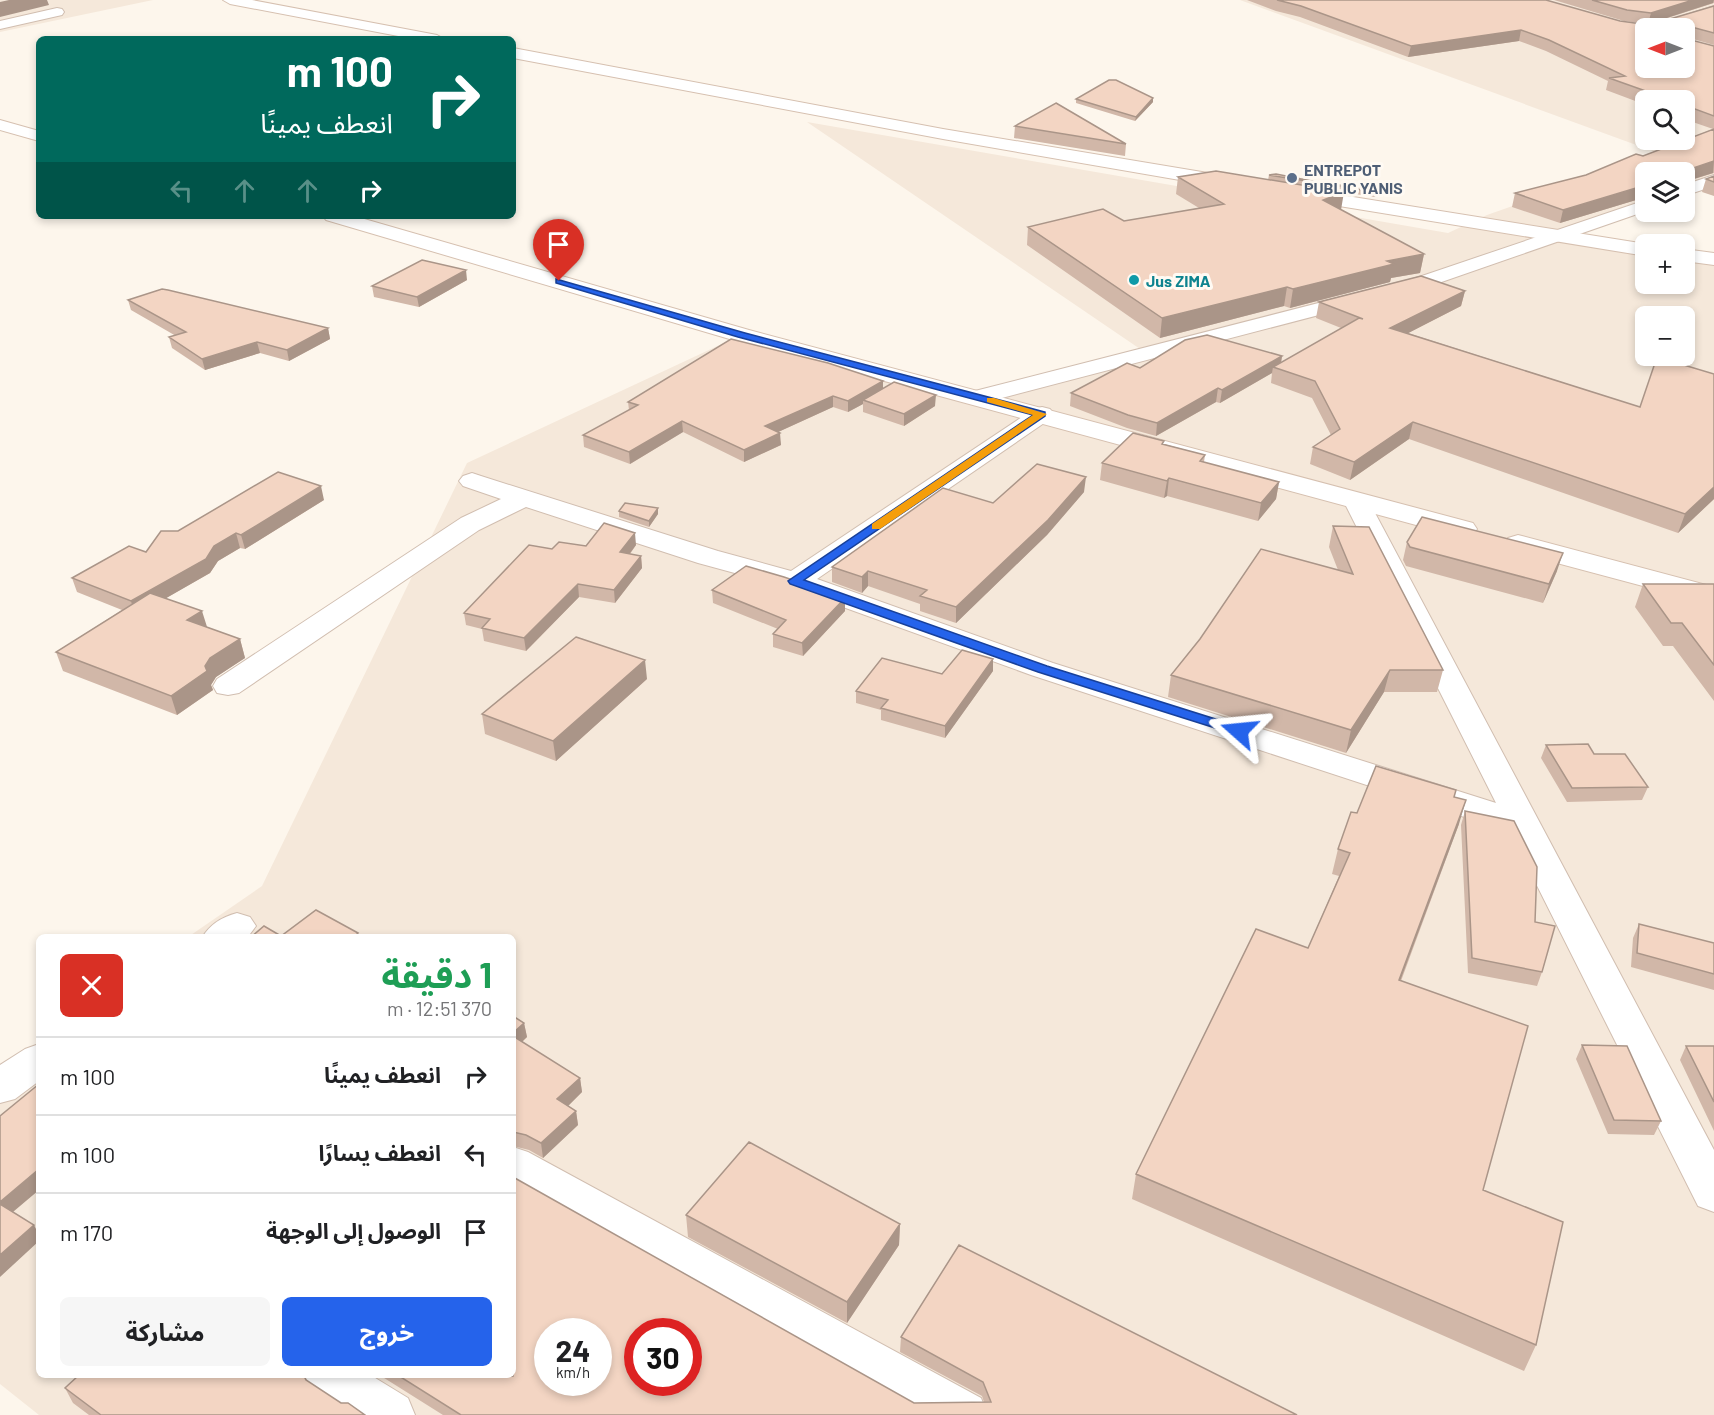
<!DOCTYPE html>
<html lang="ar">
<meta charset="utf-8">
<style>
body{margin:0;font-family:Barlow,"Noto Sans Arabic",sans-serif;background:#f6f6f6;color:#202124;direction:rtl;height:100vh;display:flex;flex-direction:column;font-size:22px;white-space:nowrap}
*{box-sizing:border-box;margin:0}
p{font-size:20px;color:#757577}
.icon{flex:none;width:33px;height:33px;fill:none;stroke:currentColor;stroke-width:2;stroke-linecap:round;stroke-linejoin:round}
.map{position:relative;flex:1;overflow:hidden;direction:ltr}
.panel{position:absolute;left:36px;top:934px;width:480px;height:444px;display:flex;flex-direction:column;background:#fff;border-radius:9px;box-shadow:0 3px 9px #0003;direction:rtl}
.panel>*{flex:none}
.banner{position:absolute;left:36px;top:36px;width:480px;height:183px;border-radius:9px;box-shadow:0 3px 9px #0003;direction:rtl;background:#00695c;color:#fff;overflow:hidden}
.needle{width:39px;rotate:270deg}
.buttons{position:absolute;left:1635px;top:18px;display:grid;gap:12px}
.buttons a{display:grid;place-items:center;width:60px;height:60px;border-radius:9px;background:#fff;box-shadow:0 3px 9px #0003;font-size:30px}
.speed{position:absolute;left:534px;top:1318px;display:flex;gap:12px;font-size:30px;font-weight:700;text-align:center}
.speed>*{display:grid;place-content:center;width:78px;height:78px;border-radius:50%;background:#fff;box-shadow:0 3px 9px #0003;line-height:1}
.speed small{font-size:15px;font-weight:400}
.speed .limit{border:9px solid #d22;background:#fff;color:#111}
.pin{position:absolute;display:grid;place-items:center;width:51px;height:51px;color:#fff;margin:-62px -26px;border-radius:50% 50% 50% 0;rotate:-45deg;box-shadow:0 0 6px #0007}
.pin .icon{rotate:45deg}
.me{position:absolute;width:66px;margin:-33px;rotate:288deg;stroke-linejoin:round;filter:drop-shadow(0 0 4px #0008)}
.turn{display:flex;align-items:center;gap:21px;height:126px;padding:0 24px;font-size:27px}
.turn .icon{width:78px;height:78px;stroke-width:2.5}
.turn b{display:block;font-size:42px;line-height:51px}
.lanes{display:flex;align-items:center;height:57px;padding:0 24px;background:#0003;justify-content:center;gap:30px;direction:ltr}
.lanes .off{opacity:.35}
.round{display:grid;place-items:center;flex:none;width:63px;height:63px;border-radius:9px;background:#f6f6f6}
.overview{display:flex;align-items:center;justify-content:space-between;height:102px;padding:0 24px}
h1{font-size:36px;font-weight:700;line-height:45px;color:#1e9e55}
.cta{display:flex;gap:12px;margin-top:auto;padding:12px 24px}
.cta a{flex:1;height:69px;border-radius:9px;background:#2563eb;color:#fff;font-size:24px;font-weight:700;line-height:69px;text-align:center}
.cta a+a{background:#f6f6f6;color:#202124}
ul{padding:0;list-style:none}
li{display:flex;align-items:center;gap:18px;height:78px;padding:0 24px;border-top:2px solid #e0e0e0}
li div{flex:1}
li b{display:block;font-size:22px}
li em{font-style:normal}
.map>svg:first-child{display:block}
</style>
<div class="map">
<svg width="1714" height="1415" viewBox="0 0 1714 1415">
<rect width="100%" height="100%" fill="#fdf6ec"/>
<path fill="#f5e8da" fill-rule="evenodd" d="M0 0H153L0 32Z
M1240 0H1714V180L1685 191 1684 172H1646L1645 205 1560 236 1645 248 1646 284H1684L1685 254 1714 258V1415H39L0 1384V1069L39 1042V1376H513V938L188 937 262 886 467 463 741 335 979 397 1146 353 807 122 1448 233 1487 215 1661 154ZM1646 28H1684V68H1646ZM1646 100H1684V140H1646ZM1646 316H1684V356H1646ZM548 1332H598V1383H548ZM638 1332H688V1383H638Z"/>
<g fill="none" stroke-linecap="round" stroke-linejoin="round">
<g stroke="#d1beb0" stroke-width="2">
<path id="minor" d="M57 8 62 9 64 12 62 15 0 29V21Z
M1714 175V186L1684 196V185Z
M1646 200V211L1430 286 979 404 971 402 967 397 971 392 1416 278Z
M1042 407 1050 409 1054 414 1050 419 817 579 1053 663 1496 803 1344 502 1348 496 1357 494 1366 496 1714 1150V1212L1698 1206 1510 832 1031 675 793 589 698 563 526 507 479 530 239 693 228 695 217 693 213 686 217 679 461 518 501 499 463 486 459 481 463 476 472 473 481 476 718 551 791 571 1034 409Z
M237 913 250 917 256 926 247 938H202C210 924 222 917 237 913Z
M39 1044V1081L15 1099 0 1103V1065L25 1049Z
M513 1147 528 1152 981 1398 988 1415H915L513 1187Z
M305 1376H372L408 1398 415 1415H347L313 1392Z"/>
</g>
<g stroke="#d6c0b0" stroke-width="2">
<path id="secondary" d="M223 0H252L437 35 444 39H414L230 4Z
M513 48 943 129 1232 177 1239 179 1241 183 1239 187 1232 189 943 139 513 58Z
M0 120 39 131V141L0 130Z
M1297 188 1646 244H1649H1646V256L1290 198 1288 194 1290 190Z
M323 216H354L749 330 1473 523 1477 529 1473 535 1463 537 1453 535 733 340 326 220Z
M1684 249 1714 253V265L1684 261Z
M1518 535 1714 587V605L1508 550 1504 544 1508 538Z"/>
</g>
<use href="#minor" fill="#fff" fill-rule="evenodd"/>
<use href="#secondary" fill="#fff" fill-rule="evenodd"/>
</g>
<path fill="#d1b7a8" d="M1247 0H1546L1620 21 1649 25 1650 23 1648 24 1624 21 1554 0H1714V3L1661 20 1670 19 1714 5V45L1686 37 1687 39 1714 46V173L1684 182V172H1646V197L1560 223 1512 207 1515 193 1586 175 1643 156 1713 129 1684 119V100H1646V105L1606 90 1608 81 1546 51 1519 41 1408 57 1300 17 1276 11Z
M1153 98V102L1135 121 1076 103V99Z
M1015 126 1126 144 1125 156 1014 138Z
M1269 175 1322 183 1381 190V194L1374 197 1268 180Z
M1714 176V196L1702 192 1706 179Z
M1178 177 1340 210 1424 254 1420 273 1391 278 1390 282 1290 308 1284 306 1160 338 1027 245 1028 227 1124 221 1199 208 1176 194Z
M467 280 419 307 374 297 372 286Z
M1465 291 1461 306 1408 333 1640 407 1714 374V499L1678 533 1409 439 1350 480 1310 464 1313 447 1331 435 1312 398 1271 383 1272 373 1220 403 1216 402 1156 436 1127 428 1070 406 1071 393 1140 368 1282 356 1281 363 1341 328 1316 318 1319 302Z
M128 300 328 328 330 339 289 361 260 353 205 370 172 348 169 337 176 336 131 310Z
M883 381V388L935 406 904 426 863 412V404L848 412 833 407 778 432 781 445 744 462 683 432 630 464 584 447 583 435 629 410 628 402Z
M1164 444 1205 455 1204 462 1279 482 1276 499 1258 521 1167 496 1164 498 1100 480 1102 463Z
M1084 492 1047 535 956 623 920 611V604L868 586 862 593 832 582V567L993 503Z
M324 500 245 549 240 548 218 561 210 573 166 598 207 627 240 639 245 658 216 677 211 685 213 690 177 715 63 671 56 652 122 610 77 592 72 578 146 552 178 531Z
M658 508V514L649 527 619 517V511Z
M1333 526 1443 670 1437 692H1384L1346 753 1168 697 1171 675 1338 570 1329 547Z
M1407 542 1557 571 1543 603 1406 566 1403 560Z
M636 545 630 554 641 556 642 568 615 603 579 597 526 651 484 641 482 629 466 625 464 613 586 546Z
M1643 584H1714V701L1673 646H1663L1635 607Z
M712 590 845 598V611L803 656 773 647V634L778 629 713 603Z
M993 671 945 738 881 720V710L856 703V691L942 674Z
M647 679 556 761 485 734 482 714Z
M1546 745 1594 754 1648 787 1642 800 1567 802 1541 758Z
M1454 797 1459 824 1401 981 1483 1190 1536 1345 1524 1371 1132 1199 1136 1174 1308 948 1339 876 1332 874 1338 849 1357 813Z
M1465 811 1535 922 1542 972 1537 986 1468 973 1461 825Z
M1639 924 1714 943V990L1631 967 1633 938Z
M513 1016 524 1023 527 1037 522 1042 580 1078 582 1092 568 1106 576 1111 578 1125 543 1158 529 1150 513 1146Z
M1582 1045 1661 1121 1654 1135 1608 1134 1576 1059Z
M1686 1046H1714V1131L1680 1060Z
M686 1215 900 1224 899 1245 847 1323 688 1237Z
M901 1337 1297 1415H443L381 1376H513L914 1403 984 1402 982 1396 900 1352Z
M306 1380 341 1403 365 1415H89L73 1403 65 1388Z"/>
<path fill="#aa9588" d="M9 0H47L49 5 0 17V2Z
M1693 0H1714L1713 3 1648 24 1651 13Z
M1521 30 1519 41 1408 57 1411 46Z
M1153 98V102L1135 121 1136 117Z
M1714 161 1713 173 1684 182V173L1687 170Z
M1646 185V197L1560 223 1563 210Z
M1381 190V194L1374 197 1375 192Z
M1344 192 1341 210 1323 200Z
M1424 254 1420 273 1391 278 1390 282 1290 308 1293 289 1387 261Z
M466 270 467 280 419 307 417 297Z
M1287 287 1284 306 1160 338 1162 318Z
M1465 291 1461 306 1387 344 1390 328Z
M328 328 330 339 289 361 287 350Z
M257 342 260 353 205 370 202 359Z
M1282 356 1280 369 1273 367 1272 373 1220 403 1222 390Z
M883 381V392L863 400V404L848 412V401Z
M1218 388 1216 402 1156 436 1157 423Z
M936 395 935 406 904 426V414Z
M833 396V407L765 438V426Z
M682 421 683 432 630 464 629 452Z
M1413 422 1409 439 1350 480 1354 462Z
M780 433 781 445 744 462V450Z
M1086 477 1084 492 1047 535 956 623V607Z
M1169 478 1167 496 1164 498 1167 481Z
M1279 482 1276 499 1258 521 1261 503Z
M321 486 324 500 245 549 241 535Z
M1714 487V499L1678 533 1685 514Z
M658 508V514L649 527V521Z
M236 533 240 548 218 561 210 573 135 616 131 601 214 546Z
M635 533 636 545 622 564 620 552Z
M1563 553 1557 571 1543 603 1549 584Z
M641 556 642 568 615 603 614 590Z
M868 571V586L862 593V577Z
M578 584 579 597 526 651 524 638Z
M845 598V611L803 656 802 643Z
M202 611 208 630 187 620Z
M240 639 245 658 216 677 211 685 213 690 177 715 171 696 205 666 210 658Z
M993 659V671L945 738V726Z
M645 660 647 679 556 761 553 741Z
M1390 670 1384 692 1346 753 1351 730Z
M1466 800 1459 824 1391 1005 1399 980Z
M358 933 360 938H352Z
M524 1023 527 1037 514 1049 513 1033Z
M580 1078 582 1092 560 1114 557 1099Z
M576 1111 578 1125 543 1158 541 1143Z
M39 1169V1190L7 1217 0 1205V1202Z
M900 1224 899 1245 847 1323V1302Z
M34 1225 39 1235V1241L0 1277V1255Z"/>
<path fill="#f3d5c3" stroke="#aa9588" stroke-width="1.5" fill-rule="evenodd" d="M1277 0H1546L1620 21 1649 25 1651 20 1670 19 1714 6V33L1688 26 1685 28 1687 39 1714 46V116L1684 105V100H1671L1609 78 1625 76 1549 40 1521 30 1411 46 1301 6ZM1646 28H1684V68H1646Z
M1592 0H1693L1651 13 1627 10Z
M1109 80H1116L1153 98 1136 117 1076 99Z
M1056 103 1126 144 1015 126Z
M1714 129V161L1687 170 1686 172H1646V185L1563 210 1515 193 1586 175 1636 154 1643 156Z
M1216 171 1344 192 1323 200 1424 254 1387 261 1394 264 1293 289 1287 287 1162 318 1028 227 1103 209 1124 221 1224 204 1178 177Z
M1276 174 1322 183 1381 190 1375 192 1269 175Z
M1714 176V182L1706 179Z
M422 260 466 270 417 297 372 286Z
M1421 276 1465 291 1390 328 1640 407 1657 357 1714 374V487L1685 514 1413 422 1354 462 1313 447 1340 429 1315 381 1273 367 1359 318 1363 319 1319 302Z
M162 289 168 290 328 328 287 350 257 342 202 359 169 337 186 332 128 300Z
M1207 335 1282 356 1222 390 1218 388 1157 423 1128 415 1071 393 1127 363 1140 368 1185 340Z
M731 339 828 363 883 381 848 401 833 396 765 426 780 433 744 450 682 421 629 452 583 435 638 405 628 402Z
M894 382 936 395 904 414 863 400Z
M1133 433 1164 441 1162 444 1205 455 1200 461 1279 482 1261 503 1169 478 1167 481 1102 463Z
M1037 464 1086 477 1048 520 956 607 920 596 927 590 868 571 862 577 832 567 943 488 993 503Z
M278 472 321 486 241 535 236 533 214 546 206 559 131 601 72 578 129 546 146 552 161 531H178Z
M625 503 658 508 649 521 619 511Z
M1422 517 1563 553 1549 584 1410 547 1407 542Z
M604 523 635 533 620 552 641 556 614 590 578 584 524 638 482 628 490 619 464 613 529 545 552 549 559 542 586 546Z
M1333 526 1369 527 1443 670H1390L1351 730 1171 675 1200 639 1261 549 1353 574Z
M746 566 784 577 845 598 802 643 773 634 786 620 712 590Z
M1643 584H1714V665L1682 623H1671Z
M150 593 202 611 187 620 240 639 210 658 205 666 207 671 171 696 56 652Z
M576 637 645 660 553 741 482 714Z
M962 650 993 659 945 726 881 708 888 700 856 691 882 658 942 674Z
M1588 744 1594 754H1625L1648 787 1572 788 1546 745Z
M1376 766 1456 790 1454 797 1466 800 1399 980 1528 1026 1483 1190 1563 1222 1536 1345 1136 1174 1256 929 1308 948 1350 853 1338 849 1351 812 1357 813Z
M1465 811 1514 821 1537 867 1535 922 1555 926 1542 972 1472 958Z
M316 910 358 933 352 938H250L264 926 281 936Z
M1639 924 1714 943V974L1637 953Z
M513 1016 524 1023 513 1033Z
M513 1036 580 1078 557 1099 576 1111 541 1143 526 1135 513 1132V1096H514L513 1095Z
M1582 1045 1627 1046 1661 1121 1614 1120Z
M1686 1046H1714V1102Z
M39 1084V1169L0 1202V1116Z
M749 1142 900 1224 847 1302 686 1215Z
M513 1177 914 1403 991 1402 983 1382 901 1337 959 1245 1297 1415H461L399 1376H513ZM548 1332H598V1383H548ZM638 1332H688V1383H638Z
M0 1204 34 1225 0 1255Z
M78 1376H304L306 1380 341 1403H348L365 1415H101L65 1388Z"/>
<path fill="#2563eb" stroke="#184099" stroke-width="1.5" d="M556 279 745 333 1045 412V416L804 580 1047 666 1244 728 1246 731 1244 734H1234L1038 672 790 584 788 581 1033 415 738 337 556 283Z"/>
<path fill="#f59e0b" d="M987 398H994L1047 414 880 529H872V524L1033 415 987 402Z"/>
<circle fill="#5c6f8a" stroke="#fffaf3" stroke-width="2" cx="1292" cy="178" r="6"/>
<circle fill="#0f9aa8" stroke="#fffaf3" stroke-width="2" cx="1134" cy="280" r="6"/>
<g text-anchor="middle" dominant-baseline="central" stroke-width="6" stroke-linejoin="round" paint-order="stroke">
<g font-size="16" font-weight="bold" fill="#4e5e75" stroke="#fffaf3" text-anchor="start">
<text x="1304" y="169">ENTREPOT<tspan x="1304" dy="18">PUBLIC YANIS</tspan></text>
</g>
<g font-size="16" font-weight="bold" fill="#0d838f" stroke="#fffaf3" text-anchor="start">
<text x="1146" y="280">Jus ZIMA</text>
</g>
</g>
</svg>
<div class="buttons">
<a><svg class="needle" viewBox="-14 -14 28 28"><path d="M0-13l5 13h-10z" fill="#e53935"/><path d="M0 13l5-13h-10z" fill="#757577"/></svg></a>
<a><svg class="icon" aria-label="search" viewBox="0 0 24 24"><circle cx="10" cy="10" r="6"/><path d="M15 15l6 6"/></svg></a>
<a><svg class="icon" aria-label="layers" viewBox="0 0 24 24"><path d="M12 4l9 5-9 5-9-5zM3 14l9 5 9-5"/></svg></a>
<a>+</a>
<a>−</a>
</div>
<div class="speed"><div>24<small>km/h</small></div><div class="limit">30</div></div>
<div class="pin" style="left:559px;top:281px;background:#d93025"><svg class="icon" aria-label="arrive" viewBox="0 0 24 24"><path d="M6 21V4h12l-3 4 3 4H6"/></svg></div>
<svg class="me" style="left:1239px;top:731px" viewBox="-20 -20 40 40"><path d="M0-17L14 15 0 8-14 15z" fill="#2563eb" stroke="#fff" stroke-width="4"/></svg>
<div class="banner">
<div class="turn"><svg class="icon" aria-label="right" viewBox="0 0 24 24"><path d="M7 20v-9h11M14 6l5 5-5 5"/></svg><div><b>100 m</b>انعطف يمينًا</div></div>
<div class="lanes"><svg class="icon off" aria-label="left" viewBox="0 0 24 24"><path d="M17 20v-9H6M10 6l-5 5 5 5"/></svg><svg class="icon off" aria-label="ahead" viewBox="0 0 24 24"><path d="M12 20V5M6 11l6-6 6 6"/></svg><svg class="icon off" aria-label="ahead" viewBox="0 0 24 24"><path d="M12 20V5M6 11l6-6 6 6"/></svg><svg class="icon" aria-label="right" viewBox="0 0 24 24"><path d="M7 20v-9h11M14 6l5 5-5 5"/></svg></div>
</div>
<section class="panel">
<div class="overview"><div><h1>1 دقيقة</h1><p>370 m · 12:51</p></div><a class="round" style="background:#d93025;color:#fff"><svg class="icon" aria-label="close" viewBox="0 0 24 24"><path d="M6 6l12 12M18 6L6 18"/></svg></a></div>
<ul>
<li><svg class="icon" aria-label="right" viewBox="0 0 24 24"><path d="M7 20v-9h11M14 6l5 5-5 5"/></svg><div><b>انعطف يمينًا</b></div><em>100 m</em></li>
<li><svg class="icon" aria-label="left" viewBox="0 0 24 24"><path d="M17 20v-9H6M10 6l-5 5 5 5"/></svg><div><b>انعطف يسارًا</b></div><em>100 m</em></li>
<li><svg class="icon" aria-label="arrive" viewBox="0 0 24 24"><path d="M6 21V4h12l-3 4 3 4H6"/></svg><div><b>الوصول إلى الوجهة</b></div><em>170 m</em></li>
</ul>
<div class="cta"><a>خروج</a><a>مشاركة</a></div>
</section>
</div>
